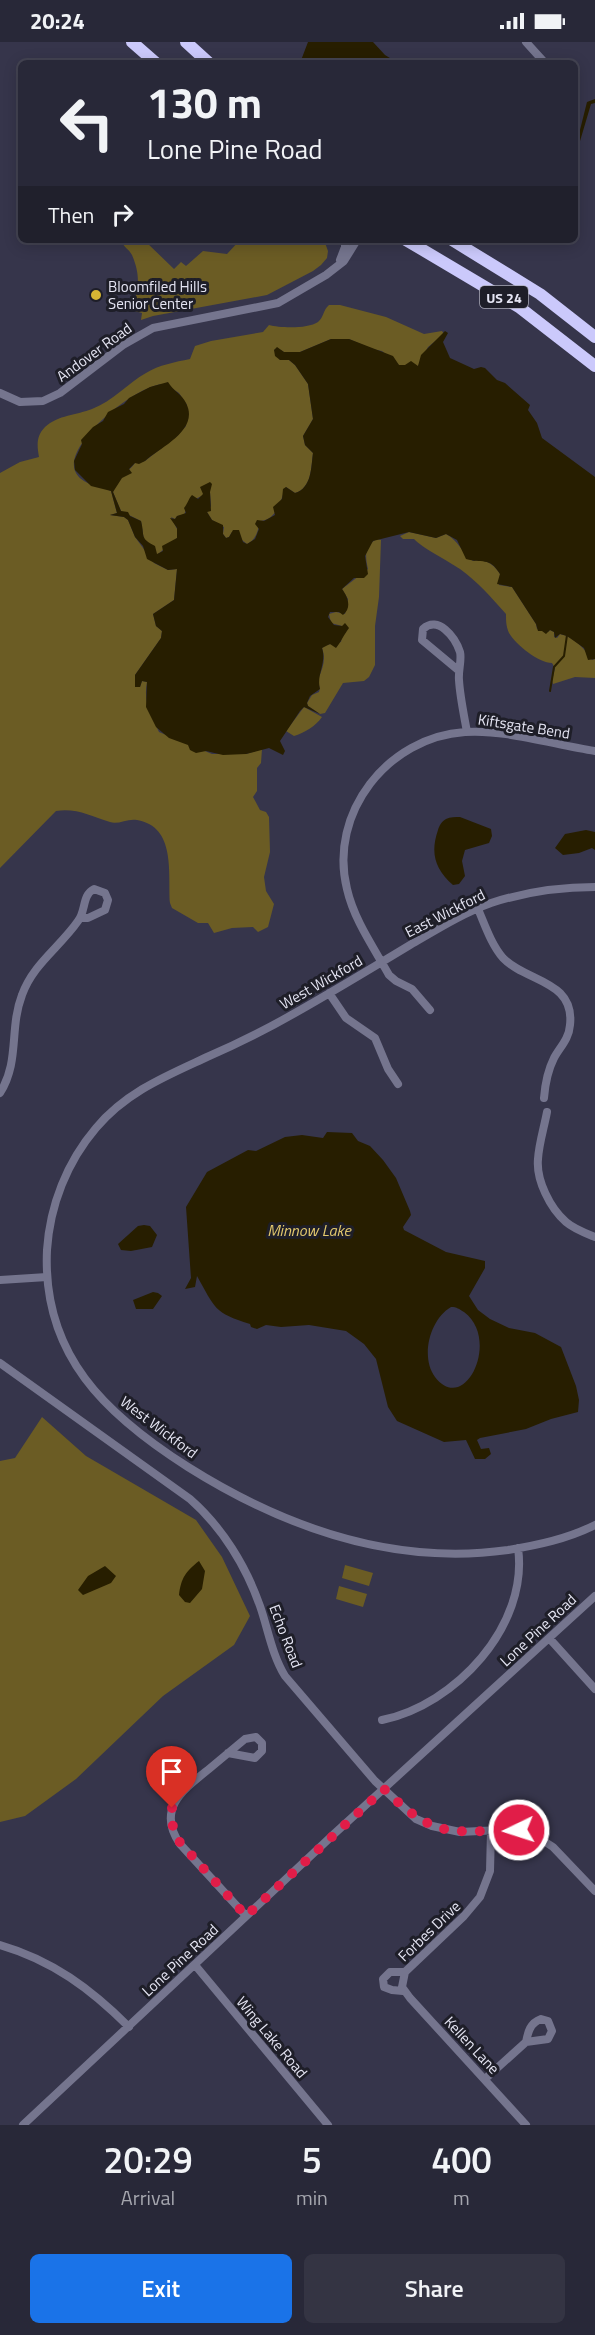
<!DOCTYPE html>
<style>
body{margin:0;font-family:"Titillium Web",sans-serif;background:#343443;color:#f1f3f6;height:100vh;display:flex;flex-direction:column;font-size:22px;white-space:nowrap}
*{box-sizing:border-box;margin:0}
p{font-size:20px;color:#a5a6ae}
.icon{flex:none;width:33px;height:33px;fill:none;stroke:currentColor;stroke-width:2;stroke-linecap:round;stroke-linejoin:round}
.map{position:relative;height:2083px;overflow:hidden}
.panel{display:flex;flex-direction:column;background:#282838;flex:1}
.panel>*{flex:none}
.hud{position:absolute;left:18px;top:18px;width:560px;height:183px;border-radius:9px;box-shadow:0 3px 15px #0003,0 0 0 2px #444453;background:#282838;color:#f1f3f6;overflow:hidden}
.pin{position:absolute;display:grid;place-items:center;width:51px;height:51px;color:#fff;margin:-62px -26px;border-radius:50% 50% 50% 0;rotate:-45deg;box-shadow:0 0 6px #0007}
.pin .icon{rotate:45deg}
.me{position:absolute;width:66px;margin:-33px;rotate:266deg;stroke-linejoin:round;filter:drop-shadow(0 0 4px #0008)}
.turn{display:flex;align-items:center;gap:21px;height:126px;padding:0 30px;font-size:27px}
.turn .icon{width:78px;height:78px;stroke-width:2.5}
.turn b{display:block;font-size:42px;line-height:51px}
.then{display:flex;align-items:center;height:57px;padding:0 30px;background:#0003;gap:12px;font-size:22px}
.eta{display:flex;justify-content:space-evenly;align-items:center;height:102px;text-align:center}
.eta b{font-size:36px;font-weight:600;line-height:42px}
.cta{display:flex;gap:12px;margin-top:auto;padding:12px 30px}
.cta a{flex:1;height:69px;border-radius:9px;background:#1a73e8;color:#fff;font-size:24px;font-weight:600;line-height:69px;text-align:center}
.cta a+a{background:#343443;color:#f1f3f6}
.status{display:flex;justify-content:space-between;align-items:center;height:42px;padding:0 30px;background:#282838;direction:ltr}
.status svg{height:16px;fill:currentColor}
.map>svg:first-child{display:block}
</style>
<div class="status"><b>20:24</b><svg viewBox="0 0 49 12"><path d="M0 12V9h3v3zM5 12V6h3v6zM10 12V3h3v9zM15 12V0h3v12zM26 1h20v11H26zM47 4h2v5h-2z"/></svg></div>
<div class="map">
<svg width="595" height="2083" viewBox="0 0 595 2083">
<rect width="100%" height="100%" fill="#36354b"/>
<path fill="#6b5c24" d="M121 198H144L174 227 181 220 186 224 203 209 227 212 240 198H324L328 209 327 216 321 223 313 229 267 253 153 274 141 278 142 271 131 268C139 249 141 234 132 213 129 207 123 205 121 198Z
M329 263H340L386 275 424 292 442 289 444 292 428 305 418 324 399 323 382 309 372 307 349 297H331L300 310H284L277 306 274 308 280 318H289L295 323 308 342 313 377 303 394 305 403 313 411C311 425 312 446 295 451L286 445C280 459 277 478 260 479 258 489 256 498 247 502L232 490 229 495 226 496 223 492 224 485 212 478 207 470 211 464 210 450 189 460 184 473 177 474 175 477 171 475 177 487V496L157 513 144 498 141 479 121 469 113 450C116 439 128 430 135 421L145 419 177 394 186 384 187 363 179 351 165 342C138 341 64 401 75 429 82 444 99 443 111 449L117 471 110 473 124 475 128 478 135 495 154 521 168 528 177 527 174 558 153 572 156 584 162 589 161 596 135 633 140 645 142 639 147 640C143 661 151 672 159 690L212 712H246L262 707 261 721 257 726V749L253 755 260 768 266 770 269 775 270 810 264 835 266 849 274 862 268 885 258 890 253 885 232 886 214 891 208 881H198L172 866 170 861C168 830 176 785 137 778 128 776 118 783 110 780 90 774 77 766 56 769L0 826V431L20 420 39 415C37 404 36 394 45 385 58 373 77 373 92 367 113 359 128 341 146 331 159 323 175 320 190 317L195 304 211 299 263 290 269 283C280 286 308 287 318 280 324 275 323 268 329 263Z
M409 490 436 496 446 492C459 499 461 510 473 519 485 517 493 521 500 532L499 543 512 545 536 582 537 587 548 590 550 588 554 590V595L557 596 560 592C574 595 585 607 592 618L595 617V636L575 635 553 642 552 639 555 626 552 621C539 621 516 603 509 591 506 584 506 579 506 572 491 555 478 540 460 527 448 519 421 505 414 497H403L400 494Z
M377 497 381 498 379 555 375 584V623L369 635 364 639 343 641 325 671 320 672 308 664 307 661 312 653 319 650C321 644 317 641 319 635 323 625 326 617 322 606L326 603 341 600 342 594 346 590 342 584 331 581 329 572 336 570 345 572 348 557 342 547 368 527C365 514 364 504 377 497Z
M304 665 322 675C316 684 304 691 294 694L286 689Z
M42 1375 86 1414 196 1478 222 1515 250 1574 234 1603 163 1654 76 1737 25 1774 0 1780V1419L15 1416Z
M345 1523 373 1531 369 1544 342 1536Z
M339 1544 367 1552 363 1565 336 1557Z"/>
<path fill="#271e00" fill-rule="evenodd" d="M308 0H373L385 13 398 21H300Z
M595 57V61L591 62 575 116V108L587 60Z
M445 289 448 291 443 300 450 316 474 327 481 325 485 326 497 338 505 341 530 363 528 368 537 381 542 396 595 435V617L588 618 584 606 567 594 560 592 555 596 554 590 550 588 546 592 542 589H538L536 582 512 545 497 542 500 532C489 514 482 522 466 517L457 498 446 492 436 496 409 490 373 499 365 514 368 532 364 536H354L342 547C348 555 352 566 343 573L339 570H330L328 575 334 583 342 584 345 581 349 586C343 594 341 600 336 606L330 602 322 606C327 621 316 633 320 647L310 654 307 661 308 664 320 672 304 665 300 669 280 699 285 709 283 713 269 706 246 712 223 713 206 709 196 711 190 708 188 703 169 696 156 685 146 665 147 640 142 639 140 645H135V633L161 596 162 589 156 584 153 572 174 558 177 527 168 528 147 517 143 504 135 495 128 478 124 475 110 473 117 471 111 449 91 444 75 428 74 419 82 402 81 398 93 385 103 379 108 370 124 362 129 356 150 345 168 340C173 349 182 352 186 361 200 388 161 405 145 419L139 422 135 421 129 427 132 431 122 436 113 450 121 469 128 470 130 474 141 479C145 494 139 496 155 504L157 512 163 509 162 504 177 496V486L170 476 175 477 177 474 186 471 184 466C188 461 189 456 192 453L198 457 203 452 200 445 210 440 212 442 210 450 211 469 207 470 212 478 223 483V492L226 496 229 495 233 488H239L243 500 247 502 255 497 259 487 255 482 257 478 264 479 275 473 273 465 282 457 283 447 286 445 295 451C312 446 311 425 313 411L305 403 303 394 313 377 308 342 295 323 289 318H280L275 314 274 308 277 305 284 310H300L331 297H349L393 314 399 323H405L411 319 418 324 421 313Z
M460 775 491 787 492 794 489 801 465 808 462 819 465 834 459 842 453 843C435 827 430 811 438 788 439 784 442 779 446 777 450 775 456 775 460 775Z
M586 788 595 790V808L592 806 579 811 563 813 555 806 565 792Z
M327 1090 352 1091 358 1099 370 1104 383 1118 396 1136 410 1169 411 1173 403 1185 404 1188 446 1210 485 1219V1226L469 1254 478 1268 490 1277 509 1286 535 1291 561 1305 576 1344 579 1358 578 1370 551 1377 526 1387 480 1396 477 1398 481 1407 489 1406 491 1412 485 1417H475L466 1398 444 1400 397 1379 388 1365 376 1317 364 1302 346 1289 309 1283 281 1285 266 1283 257 1287 251 1285 250 1282C214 1271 215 1266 197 1234L195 1245 185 1247 191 1236 186 1165 207 1130 248 1108 256 1109 285 1095 302 1093 323 1096ZM451 1265C457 1265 459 1267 464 1270 501 1297 465 1374 435 1335 420 1315 430 1277 451 1265Z
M144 1183 150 1184 157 1193 152 1205 131 1209 121 1208 118 1202 138 1184Z
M153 1250 158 1251 162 1254 153 1267H136L133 1258Z
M199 1519 205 1529 202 1547 190 1561 185 1560 179 1553C181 1536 186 1529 199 1519Z
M105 1524 116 1534 111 1541 83 1553 78 1548 88 1534Z"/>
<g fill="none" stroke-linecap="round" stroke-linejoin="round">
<path stroke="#271e00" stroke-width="2" d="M550 649 554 625 564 614 567 593"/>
<path stroke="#75758e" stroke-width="8" d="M526 0 545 21
M340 218 345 205V198
M0 351 20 360 43 359 60 351 123 303 153 286 278 261 326 233 344 219 357 198
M458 628 422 598 423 587C438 573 455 595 460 610 462 618 458 629 459 638 460 655 464 673 467 690
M595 845C560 845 525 850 491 861 463 871 436 888 410 903 372 926 334 949 295 971 267 987 237 1002 207 1015 166 1034 126 1050 96 1086 67 1120 50 1163 47 1208 42 1313 106 1373 188 1425 285 1486 393 1524 508 1508 538 1503 567 1497 595 1483
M478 867C485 883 491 902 503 916 526 940 575 938 570 983 569 997 560 1005 554 1016 548 1028 545 1043 544 1056
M329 951 346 976 375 996 388 1027 398 1042
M430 968 412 947 396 939 389 933C374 906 354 878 347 847 328 771 388 695 465 690 504 687 555 703 595 709
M0 1051C20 1019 9 987 22 953 33 922 60 905 78 879 86 869 82 853 94 847L105 851 108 858 105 868 88 876H81
M547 1070C544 1086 539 1101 538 1117 536 1138 550 1166 566 1180 574 1187 585 1191 595 1195
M0 1238 47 1235
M0 1321 190 1457C222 1485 246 1524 260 1564 268 1587 272 1613 285 1634L375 1739 416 1777 432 1784 460 1790 519 1787 530 1790 553 1805 595 1849
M549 1596 595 1647
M382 1678C455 1663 529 1584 518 1506
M228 1711 255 1716 262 1709V1701L256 1695 245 1697C233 1707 221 1717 209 1727 183 1748 156 1767 180 1802L246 1874
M491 1789 490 1829 480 1855 464 1874 405 1930 402 1945 410 1956 526 2083
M0 1903C52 1918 91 1947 129 1985
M195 1923 328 2083
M403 1949 392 1948 384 1945 383 1937 390 1930H405
M485 2037 526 2000 548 1997 552 1989 548 1979 541 1977C530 1981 528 1990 526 2000
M23 2083 334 1792 595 1554"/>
<path stroke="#cbc9fb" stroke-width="12" d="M132 0 156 21
M186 0 209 21
M406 198 519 265 595 324
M452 198 540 252 595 295"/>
</g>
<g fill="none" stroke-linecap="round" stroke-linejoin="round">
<path stroke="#e11d48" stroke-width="10" stroke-dasharray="0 18" d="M172 1766 171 1778 177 1797 246 1874 384 1747C437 1799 451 1789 519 1788"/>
</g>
<circle fill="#d6b534" stroke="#1e1e28" stroke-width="2" cx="96" cy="253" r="6"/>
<g text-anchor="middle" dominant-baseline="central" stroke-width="6" stroke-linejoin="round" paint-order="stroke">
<rect fill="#1e1e28" stroke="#a9a9b6" stroke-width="1.5" x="480" y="244" width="48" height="22" rx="4.5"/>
<g font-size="14" font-weight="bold" fill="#e5e5f3">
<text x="504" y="255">US 24</text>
</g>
<g font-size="15" fill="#e5e5f3" stroke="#1e1e28" text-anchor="start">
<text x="108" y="244">Bloomfiled Hills<tspan x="108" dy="17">Senior Center</tspan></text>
</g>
<g font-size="15" fill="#e5e5f3" stroke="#1e1e28">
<text transform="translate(94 310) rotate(-36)">Andover Road</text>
<text transform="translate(524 684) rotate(9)">Kiftsgate Bend</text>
<text transform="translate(445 871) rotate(-27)">East Wickford</text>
<text transform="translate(321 940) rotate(-30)">West Wickford</text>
<text transform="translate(159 1385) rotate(37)">West Wickford</text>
<text transform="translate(538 1588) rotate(-43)">Lone Pine Road</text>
<text transform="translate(286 1594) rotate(69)">Echo Road</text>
<text transform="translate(429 1889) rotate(-44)">Forbes Drive</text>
<text transform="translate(180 1918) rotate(-43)">Lone Pine Road</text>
<text transform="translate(272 1995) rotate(50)">Wing Lake Road</text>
<text transform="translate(472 2003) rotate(47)">Kellen Lane</text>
</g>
<g font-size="16" font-style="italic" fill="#e2c86d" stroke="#1e1e28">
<text x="309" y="1188">Minnow Lake</text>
</g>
</g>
</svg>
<div class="pin" style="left:172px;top:1766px;background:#d93025"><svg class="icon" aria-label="arrive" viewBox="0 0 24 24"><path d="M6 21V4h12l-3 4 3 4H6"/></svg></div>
<svg class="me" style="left:519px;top:1788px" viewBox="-20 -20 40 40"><circle r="17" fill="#e11d48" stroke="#fff" stroke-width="3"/><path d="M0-11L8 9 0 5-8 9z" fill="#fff"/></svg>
<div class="hud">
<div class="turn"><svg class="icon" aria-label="left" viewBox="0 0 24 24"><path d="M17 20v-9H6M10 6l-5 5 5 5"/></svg><div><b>130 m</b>Lone Pine Road</div></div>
<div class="then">Then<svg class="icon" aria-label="right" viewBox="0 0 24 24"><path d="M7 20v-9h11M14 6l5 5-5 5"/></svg></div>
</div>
</div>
<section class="panel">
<div class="eta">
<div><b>20:29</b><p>Arrival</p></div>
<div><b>5</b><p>min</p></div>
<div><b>400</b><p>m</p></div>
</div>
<div class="cta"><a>Exit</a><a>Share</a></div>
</section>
